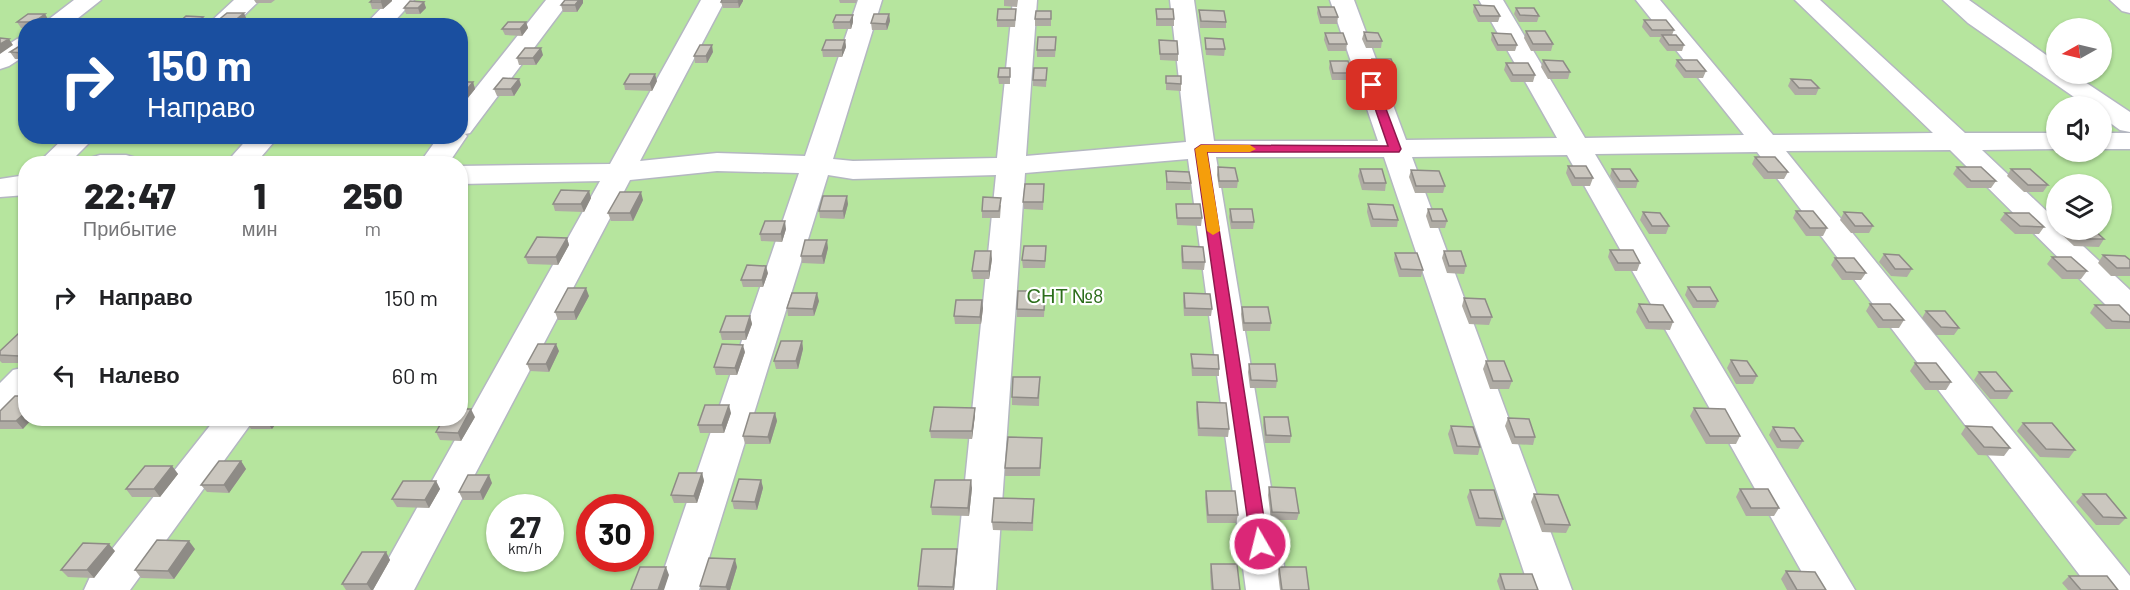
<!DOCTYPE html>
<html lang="ru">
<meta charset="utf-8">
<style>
body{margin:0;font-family:Barlow,sans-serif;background:#f6f6f6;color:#202124;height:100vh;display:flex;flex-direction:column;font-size:22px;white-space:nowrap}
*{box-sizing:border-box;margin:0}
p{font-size:20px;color:#757577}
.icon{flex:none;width:33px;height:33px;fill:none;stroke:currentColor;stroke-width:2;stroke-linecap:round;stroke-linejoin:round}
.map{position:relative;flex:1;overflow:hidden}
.drawer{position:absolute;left:18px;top:156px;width:450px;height:270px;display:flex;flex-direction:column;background:#fff;border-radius:24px;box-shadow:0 2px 4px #0004}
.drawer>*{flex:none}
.hud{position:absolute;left:18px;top:18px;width:450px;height:126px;border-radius:24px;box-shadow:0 2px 4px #0004;background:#1a4fa0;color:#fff;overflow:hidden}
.needle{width:39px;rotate:262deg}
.controls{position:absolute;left:2046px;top:18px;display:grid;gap:12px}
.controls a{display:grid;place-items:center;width:66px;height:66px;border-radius:50%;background:#fff;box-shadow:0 2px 4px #0004;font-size:30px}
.speed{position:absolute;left:486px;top:494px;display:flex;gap:12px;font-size:30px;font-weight:700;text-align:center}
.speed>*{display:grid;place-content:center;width:78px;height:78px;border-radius:50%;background:#fff;box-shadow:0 2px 4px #0004;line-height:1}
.speed small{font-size:15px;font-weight:400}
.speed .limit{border:9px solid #d22;background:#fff;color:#111}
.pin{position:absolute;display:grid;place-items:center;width:51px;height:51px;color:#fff;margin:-26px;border-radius:12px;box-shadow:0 3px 9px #0006}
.me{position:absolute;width:66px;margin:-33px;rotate:352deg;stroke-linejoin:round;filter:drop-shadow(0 0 4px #0008)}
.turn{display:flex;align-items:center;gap:21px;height:126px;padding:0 30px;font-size:27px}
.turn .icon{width:78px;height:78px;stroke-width:2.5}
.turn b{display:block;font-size:42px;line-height:51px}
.eta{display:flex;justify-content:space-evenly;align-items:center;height:102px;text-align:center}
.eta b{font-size:36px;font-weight:800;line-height:42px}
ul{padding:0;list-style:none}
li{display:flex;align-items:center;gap:18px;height:78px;padding:0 30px}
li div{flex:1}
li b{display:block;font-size:22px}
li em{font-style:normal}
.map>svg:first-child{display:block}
</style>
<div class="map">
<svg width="2130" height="590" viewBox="0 0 2130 590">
<rect width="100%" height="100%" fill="#efe9e1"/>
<path fill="#b6e59e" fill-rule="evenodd" d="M0 0H2130V590H0ZM26 26H460V136H26ZM2056 28H2102V74H2056ZM2056 106H2102V152H2056ZM26 164H460V418H26ZM2056 184H2102V230H2056ZM500 507H550V558H500ZM590 507H640V558H590Z"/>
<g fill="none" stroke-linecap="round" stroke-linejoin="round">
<g stroke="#b4b7c1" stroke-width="3">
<path id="minor" d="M74 0H101L68 26H40Z
M234 0H260L233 26H206Z
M389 0H414L390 26H364Z
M546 0H570L470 133 465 134 467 136 448 164H419L439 136H460V108Z
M701 0H725L640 161 717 153 805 156 858 0H882L833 159 853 161 997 158 1013 0H1037L1026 156 1186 142 1170 0H1194L1214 141H1378L1330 0H1354L1406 140 1557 138 1479 0H1503L1585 138 1744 135 1636 0H1660L1773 135 1933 133 1795 0H1820L1965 133H2056V149L1982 150 2056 220V230H2066L2130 290V320L2118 317 1950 150 1786 151 2130 576V590H2091L1757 152 1595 154 1855 590H1812L1567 155 1412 157 1572 590H1530L1384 157H1216L1288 590H1246L1188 159 1025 173 996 590H954L996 175 853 179 828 175 699 590H657L799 173 717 171 630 180 414 590H371L600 181 460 184V166L610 164Z
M1943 0H1969L2056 62V74H2073L2130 112V132L2120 130 2102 117V106H2087L1968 23Z
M2110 0H2130V13L2122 11Z
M26 37V55L9 66 0 69V50L17 39Z
M2102 133H2130V149H2102Z
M66 136H96L68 164H37Z
M250 136H279L255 164H225Z
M100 155H126L136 158 140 164H86L90 158Z
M26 175V195L0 197V179Z
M26 367V401L13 413 0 417V383L13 370Z
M216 418H255L130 590H84L90 577Z"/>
</g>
<use href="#minor" fill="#fff" fill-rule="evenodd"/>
</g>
<path fill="#afaba4" d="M254 0H275L271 3H256Z
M565 0H583V3L577 12H563L561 5Z
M839 0H857L856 3H840Z
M1004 0H1018L1017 7 1004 6Z
M392 1 383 9H372L370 2Z
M743 1 739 8H723L721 2Z
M424 2 426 8 420 14H406L404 8Z
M1474 5 1500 16 1498 22H1478L1473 12Z
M1318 7 1338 17 1337 24H1320L1317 13Z
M1516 8 1539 16 1537 22H1519L1514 14Z
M1156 9 1174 19V26H1156Z
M1199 10 1226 22V28H1200L1199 17Z
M1051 11V26H1035V19Z
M45 14 49 21 42 26H26V28H21L17 22Z
M889 14 890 21 887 30H872L871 23Z
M853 15V22L851 29H834L833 22Z
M1016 15 1015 27H997V20Z
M203 17 207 23 204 26H178L177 24Z
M247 20 240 26H218L216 22Z
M1644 20 1674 30 1672 35 1684 45 1682 51H1667L1659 41 1661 37H1650L1642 27Z
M526 22 528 28 522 36 505 35 502 29Z
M1526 31 1553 44 1551 51H1531L1524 38Z
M1364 32 1382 41 1381 48H1366L1362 39Z
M1325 33 1347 44 1346 51H1328L1324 40Z
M1492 33 1517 45 1515 51H1497L1491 40Z
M1205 38 1225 49 1224 56 1206 55 1205 45Z
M845 40 846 47 842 57H823L822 50Z
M1159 40 1178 54V61L1160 60Z
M26 42V59H15L10 52Z
M1056 44 1055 57H1037V50Z
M713 52 707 63H695L694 56Z
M543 55 536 65H519L517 58Z
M1372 59 1394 66 1393 73H1374L1371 65Z
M1543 60 1570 72 1568 79H1548L1541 67Z
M1677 60 1706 71 1703 78H1684L1675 66Z
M1330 61 1352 73 1350 80H1332L1329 68Z
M1506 63 1535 75 1533 82H1511L1504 70Z
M1010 68V84H999L998 77Z
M1047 68 1046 87 1033 86V80Z
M1166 76 1181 84V91L1166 90Z
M519 79 521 85 514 96H497L494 89Z
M1791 79 1819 88 1816 95H1795L1788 86Z
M657 81 652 91 625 90 624 84Z
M460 82H473L475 89 466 100H460Z
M1755 157 1788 172 1784 179H1764L1752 164Z
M1568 166 1593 178 1590 186H1572L1566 173Z
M1218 167 1238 181 1237 188H1219L1217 175Z
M1957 167 1996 181 1991 188H1967L1953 174Z
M1360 169 1386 183 1385 191 1362 190 1358 176Z
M1612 169 1638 181 1636 188H1617L1610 176Z
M2011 169 2048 185 2043 192H2024L2007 176Z
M1411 170 1445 186 1443 193H1415L1409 177Z
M1166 171 1191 183 1190 190H1166Z
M1044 184 1043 210 1024 209 1023 202Z
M589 191 591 198 584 212 555 211 553 204Z
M643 200 633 221H611L608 213Z
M848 204 844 219 820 218 819 211Z
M1176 204 1202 218 1201 226 1177 225Z
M1368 204 1398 220 1397 227H1371L1367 212Z
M1001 205 1000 218H982V211Z
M1230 209 1254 222 1253 229H1231L1229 217Z
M1428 209 1447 221 1445 228H1430L1426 216Z
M1796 211 1827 228 1823 236H1806L1793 218Z
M1643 212 1669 226 1666 234H1649L1640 220Z
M1844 212 1873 226 1869 233H1851L1840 220Z
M2005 213 2044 227 2039 234H2015L2000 220Z
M786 229 782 242 761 241 760 234Z
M2059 230H2094L2104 239 2099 247 2074 246 2058 231Z
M567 238 569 245 558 265 528 264 525 257Z
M1182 246 1205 262 1204 270 1182 269 1181 254Z
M828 248 824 264 802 263 801 256Z
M1610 250 1640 263 1637 271H1615L1608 257Z
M1444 251 1466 266 1464 274 1447 273 1442 258Z
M1046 253 1045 268H1023L1022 260Z
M1395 253 1423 270 1421 277H1399L1394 260Z
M1884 254 1912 269 1907 277 1891 276 1879 262Z
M2103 255 2130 260V276H2111L2098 263Z
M2052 257 2087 271 2081 279H2062L2047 264Z
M1835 258 1866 273 1861 280H1842L1831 265Z
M992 259 989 279H973L972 271Z
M768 273 763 287H743L741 280Z
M1688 287 1718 301 1715 308H1693L1685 295Z
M1184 293 1212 309 1211 316H1184L1183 301Z
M589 296 576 320H558L555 312Z
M1464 298 1492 317 1489 325 1469 324 1462 306Z
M1045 299 1044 317H1017V309Z
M819 301 814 316H788L787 308Z
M1639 304 1673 322 1670 330 1646 329 1636 312Z
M1870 304 1904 320 1899 328H1878L1866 311Z
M2095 305 2130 316V329H2106L2090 313Z
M1242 307 1271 323 1270 331H1243L1241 314Z
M983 308 981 324H955L954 316Z
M1926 311 1959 328 1954 335H1936L1922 318Z
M750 316 752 324 746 340H722L720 332Z
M18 334 25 363H2L0 361V351Z
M802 341 803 349 798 369H776L774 361Z
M559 351 549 372 530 371 527 364Z
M745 352 737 375H716L714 367Z
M1191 354 1219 369V376H1192L1191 362Z
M1731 360 1757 376 1753 384H1736L1727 368Z
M1486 361 1512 381 1509 389H1490L1483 369Z
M1915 363 1951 382 1946 390H1925L1910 371Z
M1249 364 1277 381 1276 388H1250L1248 372Z
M1979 372 2012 391 2007 399H1990L1974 380Z
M1040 377 1039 406 1012 405V397Z
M26 396 23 429H0V411Z
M1197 402 1229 429 1228 437 1198 436 1196 410Z
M1694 408 1740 436 1736 444H1706L1690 416Z
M731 413 724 433H700L698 425Z
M775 413 777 421 770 444H745L743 436Z
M975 415 972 439 931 438 930 431Z
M475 417 461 441 440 440 436 432Z
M1264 417 1291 436 1290 443H1265L1263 425Z
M184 418H223L220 423 187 422Z
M280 418 272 429H251L246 421Z
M1508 418 1535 437 1533 445 1512 444 1505 426Z
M2023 423 2075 450 2069 458 2040 457 2017 431Z
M1451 426 1480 447 1478 455 1454 454 1448 434Z
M1966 426 2010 448 2004 456 1978 455 1961 434Z
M1773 427 1803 441 1798 449 1777 448 1769 435Z
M1042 438 1040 476H1005V468Z
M241 461 246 469 229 493 207 492 201 485Z
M172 466 178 474 160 497H132L126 489Z
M702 473 704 481 697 503H674L671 495Z
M761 480 763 488 757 510 734 509 732 501Z
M436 481 440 489 429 508 397 507 392 499Z
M492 483 483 500H463L459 492Z
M1269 487 1299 513 1297 520H1271L1268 495Z
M972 488 969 516 932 515 931 507Z
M1740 489 1779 508 1774 516H1746L1736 497Z
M1470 490 1503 519 1500 527 1476 526 1467 497Z
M1206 491 1238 515 1236 523H1207L1205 498Z
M1534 494 1570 525 1566 533 1542 532 1531 502Z
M2083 494 2126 518 2119 525H2096L2076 502Z
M1034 499 1033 531 993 530 992 522Z
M195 549 174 579 141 578 135 570Z
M115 551 94 578 68 577 61 570Z
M386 552 390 560 373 590H346L342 584Z
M957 557 954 590H918V586Z
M1211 564 1240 590H1211L1210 572Z
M737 567 730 590H701L700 586Z
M1279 567 1309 590H1280L1278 574Z
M1786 571 1826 590H1787L1781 579Z
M1500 574 1538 590H1500L1497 581Z
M2069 576 2118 590H2068L2062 583Z"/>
<path fill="#8e8b86" d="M383 0H392V1L383 9 381 2Z
M579 0H583V3L577 12 575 5Z
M739 0H743V1L739 8 738 2Z
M424 2 426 8 420 14 418 8Z
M244 13 247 20 240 26H235L233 22Z
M45 14 49 21 42 26H36L34 22Z
M889 14 890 21 887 30 886 24Z
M853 15V22L851 29 850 22Z
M203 17 207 23 204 26H195L194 24Z
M526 22 528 28 522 36 520 29Z
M9 39 13 45 0 54V44Z
M845 40 846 47 842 57V50Z
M712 45 713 52 707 63 706 56Z
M541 48 543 55 536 65 533 58Z
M655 74 657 81 652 91 650 84Z
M519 79 521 85 514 96 511 89Z
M473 82 475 89 466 100 464 93Z
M589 191 591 198 584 212 581 204Z
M641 192 643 200 633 221 630 213Z
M847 196 848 204 844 219 843 211Z
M785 221 786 229 782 242 781 234Z
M567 238 569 245 558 265 556 257Z
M827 240 828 248 824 264 822 256Z
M991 251 992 259 989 279V271Z
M766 266 768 273 763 287 762 280Z
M586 288 589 296 576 320 574 312Z
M817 293 819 301 814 316 813 309Z
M982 300 983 308 981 324 980 317Z
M750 316 752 324 746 340 745 332Z
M802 341 803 349 798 369 796 361Z
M556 344 559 351 549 372 546 364Z
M743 345 745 352 737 375 735 368Z
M26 350V363L19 356Z
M729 405 731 413 724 433 722 425Z
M975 408V415L972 439V431Z
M471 409 475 417 461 441 458 433Z
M26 412V418H33L23 429 16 421Z
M775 413 777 421 770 444 768 437Z
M217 418H223L220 423Z
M269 418H280L272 429 267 422Z
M241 461 246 469 229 493 224 485Z
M172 466 178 474 160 497 154 489Z
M702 473 704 481 697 503 694 496Z
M489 475 492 483 483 500 480 492Z
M761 480 763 488 757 510 755 502Z
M971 480 972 488 969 516 968 508Z
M436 481 440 489 429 508 425 500Z
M189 541 195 549 174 579 168 571Z
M109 544 115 551 94 578 87 570Z
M957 549V557L954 590H953Z
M386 552 390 560 373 590H371L367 584Z
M735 559 737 567 730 590H727L726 587Z
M666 567 669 575 664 590H658Z"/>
<path fill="#cbc7bf" stroke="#8e8b86" stroke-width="1.5" d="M372 0H383L381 2H370Z
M565 0H579L575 5H561Z
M722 0H739L738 2H721Z
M410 1 424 2 418 8H404Z
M1474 5 1494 6 1500 16H1480Z
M1318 7H1334L1338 17H1321Z
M1516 8H1534L1539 16 1520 15Z
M998 9H1016L1015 20H997Z
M1156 9H1173L1174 19H1157Z
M1199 10 1224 11 1226 22 1201 21Z
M1036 11H1051V19H1035Z
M227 13H244L233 22H216Z
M28 14H45L34 22H17Z
M874 14H889L886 24 871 23Z
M836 15H853L850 22H833Z
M186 16 203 17 194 24H177Z
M1644 20H1666L1674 30H1652Z
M508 22H526L520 29H502Z
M52 23H67L64 26H49Z
M1526 31H1545L1553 44H1533Z
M1364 32 1378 33 1382 41H1367Z
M1325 33H1343L1347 44H1329Z
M1492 33 1511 34 1517 45H1498Z
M1662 35H1676L1684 45H1669Z
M1038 37H1056L1055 50H1037Z
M0 38 9 39 0 44Z
M1205 38 1223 39 1225 49H1206Z
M826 40H845L842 50H822Z
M1159 40 1177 41 1178 54H1160Z
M26 42V51L23 53 10 52Z
M700 45H712L706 56H694Z
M525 48H541L533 58H517Z
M1372 59H1391L1394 66H1375Z
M1543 60 1563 61 1570 72H1550Z
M1677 60H1697L1706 71H1686Z
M1330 61H1348L1352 73H1333Z
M1506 63H1528L1535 75H1513Z
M999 68H1010V77H998Z
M1034 68H1047L1046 80H1033Z
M630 74H655L650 84H624Z
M1166 76H1181V84L1166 83Z
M503 78 519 79 511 89H494Z
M1791 79 1811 80 1819 88H1799Z
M460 82H473L464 93H460Z
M1755 157H1775L1788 172H1768Z
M1568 166H1586L1593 178H1575Z
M1218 167 1235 168 1238 181H1219Z
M1957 167H1981L1996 181H1971Z
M1360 169H1382L1386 183H1364Z
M1612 169H1630L1638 181H1620Z
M2011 169H2030L2048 185H2028Z
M1411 170 1439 171 1445 186H1416Z
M1166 171 1189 172 1191 183 1167 182Z
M1025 184H1044L1043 202H1023Z
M561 190 589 191 581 204H553Z
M620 192H641L630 213H608Z
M823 196H847L843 211H819Z
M983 197 1001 198 999 211H982Z
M1176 204H1200L1202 218H1177Z
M1368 204 1393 205 1398 220 1373 219Z
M1230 209H1252L1254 222H1232Z
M1428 209H1442L1447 221H1432Z
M1796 211H1813L1827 228H1810Z
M1643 212 1660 213 1669 226H1652Z
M1844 212 1862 213 1873 226H1855Z
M2005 213H2029L2044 227 2020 226Z
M765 221H785L781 234H760Z
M2069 230H2094L2104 239H2079Z
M537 237 567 238 556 257H525Z
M805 240H827L822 256H801Z
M1024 246H1046L1045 261 1022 260Z
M1182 246 1203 247 1205 262H1183Z
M1610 250H1633L1640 263H1618Z
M975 251H991L989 271H972Z
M1444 251H1461L1466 266H1449Z
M1395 253H1417L1423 270 1401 269Z
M1884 254 1899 255 1912 269H1895Z
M2103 255 2125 256 2130 260V268H2117Z
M2052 257H2071L2087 271H2067Z
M1835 258H1854L1866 273 1846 272Z
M747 265 766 266 762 280H741Z
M1688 287H1710L1718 301H1697Z
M568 288H586L574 312H555Z
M1018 291H1045L1044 310 1017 309Z
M792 293H817L813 309 787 308Z
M1184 293 1210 294 1212 309 1185 308Z
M1464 298 1485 299 1492 317H1471Z
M956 300H982L980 317 954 316Z
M1639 304 1663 305 1673 322H1649Z
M1870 304H1890L1904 320H1883Z
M2095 305H2119L2130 316V322L2112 321Z
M1242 307H1268L1271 323H1244Z
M1926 311H1945L1959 328 1941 327Z
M726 316H750L745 332H720Z
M18 334H26V350L19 356 0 355V351Z
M781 341H802L796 361H774Z
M538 344H556L546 364H527Z
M722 344 743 345 735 368 714 367Z
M1191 354 1218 355 1219 369 1193 368Z
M1731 360 1747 361 1757 376H1740Z
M1486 361H1504L1512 381H1493Z
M1915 363H1936L1951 382H1930Z
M1249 364H1275L1277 381 1251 380Z
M1979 372H1996L2012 391H1995Z
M1013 377H1040L1038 398 1012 397Z
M15 396H26V412L16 421H0V411Z
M1197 402 1226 403 1229 429 1199 428Z
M705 405H729L722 425H698Z
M934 407 975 408 972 431H930Z
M1694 408 1725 409 1740 436H1710Z
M460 409H471L458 433 436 432 444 418H460Z
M750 413H775L768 437 743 436Z
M1264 417H1288L1291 436 1266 435Z
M248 418H269L267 422 246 421Z
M1508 418 1529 419 1535 437H1515Z
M2023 423H2052L2075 450 2046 449Z
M1451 426 1473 427 1480 447 1457 446Z
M1966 426 1992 427 2010 448 1984 447Z
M1773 427 1794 428 1803 441H1781Z
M1008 437 1042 438 1040 468H1005Z
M219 461H241L224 485H201Z
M145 466H172L154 489H126Z
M679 473H702L694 496 671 495Z
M468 475H489L480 492H459Z
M739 479 761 480 755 502 732 501Z
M935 480H971L968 508 931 507Z
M403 481H436L425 500 392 499Z
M1269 487 1295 488 1299 513 1272 512Z
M1740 489H1768L1779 508H1751Z
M1470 490H1494L1503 519 1479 518Z
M1206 491H1235L1238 515H1208Z
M1534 494 1558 495 1570 525 1545 524Z
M2083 494H2106L2126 518 2103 517Z
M994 498 1034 499 1032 523 992 522Z
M157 540 189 541 168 571 135 570Z
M83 543 109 544 87 570H61Z
M922 549H957L953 587 918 586Z
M362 552H386L367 584H342Z
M709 558 735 559 726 587 700 586Z
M1211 564H1237L1240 590H1213Z
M640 567H666L658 590H631Z
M1279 567H1306L1309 590H1282Z
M1786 571 1815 572 1826 590H1797Z
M1500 574H1532L1538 590H1505Z
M2069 576H2107L2118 590H2081Z"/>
<path fill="#db2777" stroke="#8e194d" stroke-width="1.5" d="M1372 82 1377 85 1401 149 1399 152H1207L1268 544 1266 548 1260 550 1254 548 1251 544 1195 149 1201 145 1388 146 1367 85Z"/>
<path fill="#f59e0b" d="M1201 145H1250L1256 149 1250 152H1207L1220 231 1213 235 1207 231 1195 149Z"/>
<g text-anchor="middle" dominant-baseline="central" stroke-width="4.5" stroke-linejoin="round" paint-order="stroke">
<g font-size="20" fill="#2c6e1b" stroke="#fff">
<text x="1065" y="295">СНТ №8</text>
</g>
</g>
</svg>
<div class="controls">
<a><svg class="needle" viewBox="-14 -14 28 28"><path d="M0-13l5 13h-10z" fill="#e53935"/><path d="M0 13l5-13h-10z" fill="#757577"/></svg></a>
<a><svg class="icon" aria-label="sound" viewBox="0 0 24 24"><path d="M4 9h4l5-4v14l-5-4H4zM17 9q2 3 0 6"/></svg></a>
<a><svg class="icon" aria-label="layers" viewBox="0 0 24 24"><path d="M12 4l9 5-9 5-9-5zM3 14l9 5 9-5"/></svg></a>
</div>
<div class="speed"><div>27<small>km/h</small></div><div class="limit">30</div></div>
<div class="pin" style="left:1372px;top:85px;background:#d93025"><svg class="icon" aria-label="arrive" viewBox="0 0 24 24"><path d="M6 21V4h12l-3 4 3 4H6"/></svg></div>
<svg class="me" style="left:1260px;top:544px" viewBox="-20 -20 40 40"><circle r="17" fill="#db2777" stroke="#fff" stroke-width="3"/><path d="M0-11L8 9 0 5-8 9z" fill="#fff"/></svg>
<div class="hud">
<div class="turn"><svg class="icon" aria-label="right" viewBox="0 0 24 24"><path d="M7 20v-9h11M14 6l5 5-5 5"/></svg><div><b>150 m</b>Направо</div></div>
</div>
<section class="drawer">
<div class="eta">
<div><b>22:47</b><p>Прибытие</p></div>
<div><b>1</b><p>мин</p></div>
<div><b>250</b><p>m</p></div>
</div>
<ul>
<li><svg class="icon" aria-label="right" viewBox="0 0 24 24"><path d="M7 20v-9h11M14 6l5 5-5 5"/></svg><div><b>Направо</b></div><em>150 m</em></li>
<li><svg class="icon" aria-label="left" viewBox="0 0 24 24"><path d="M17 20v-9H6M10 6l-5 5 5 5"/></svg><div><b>Налево</b></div><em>60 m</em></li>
</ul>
</section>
</div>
